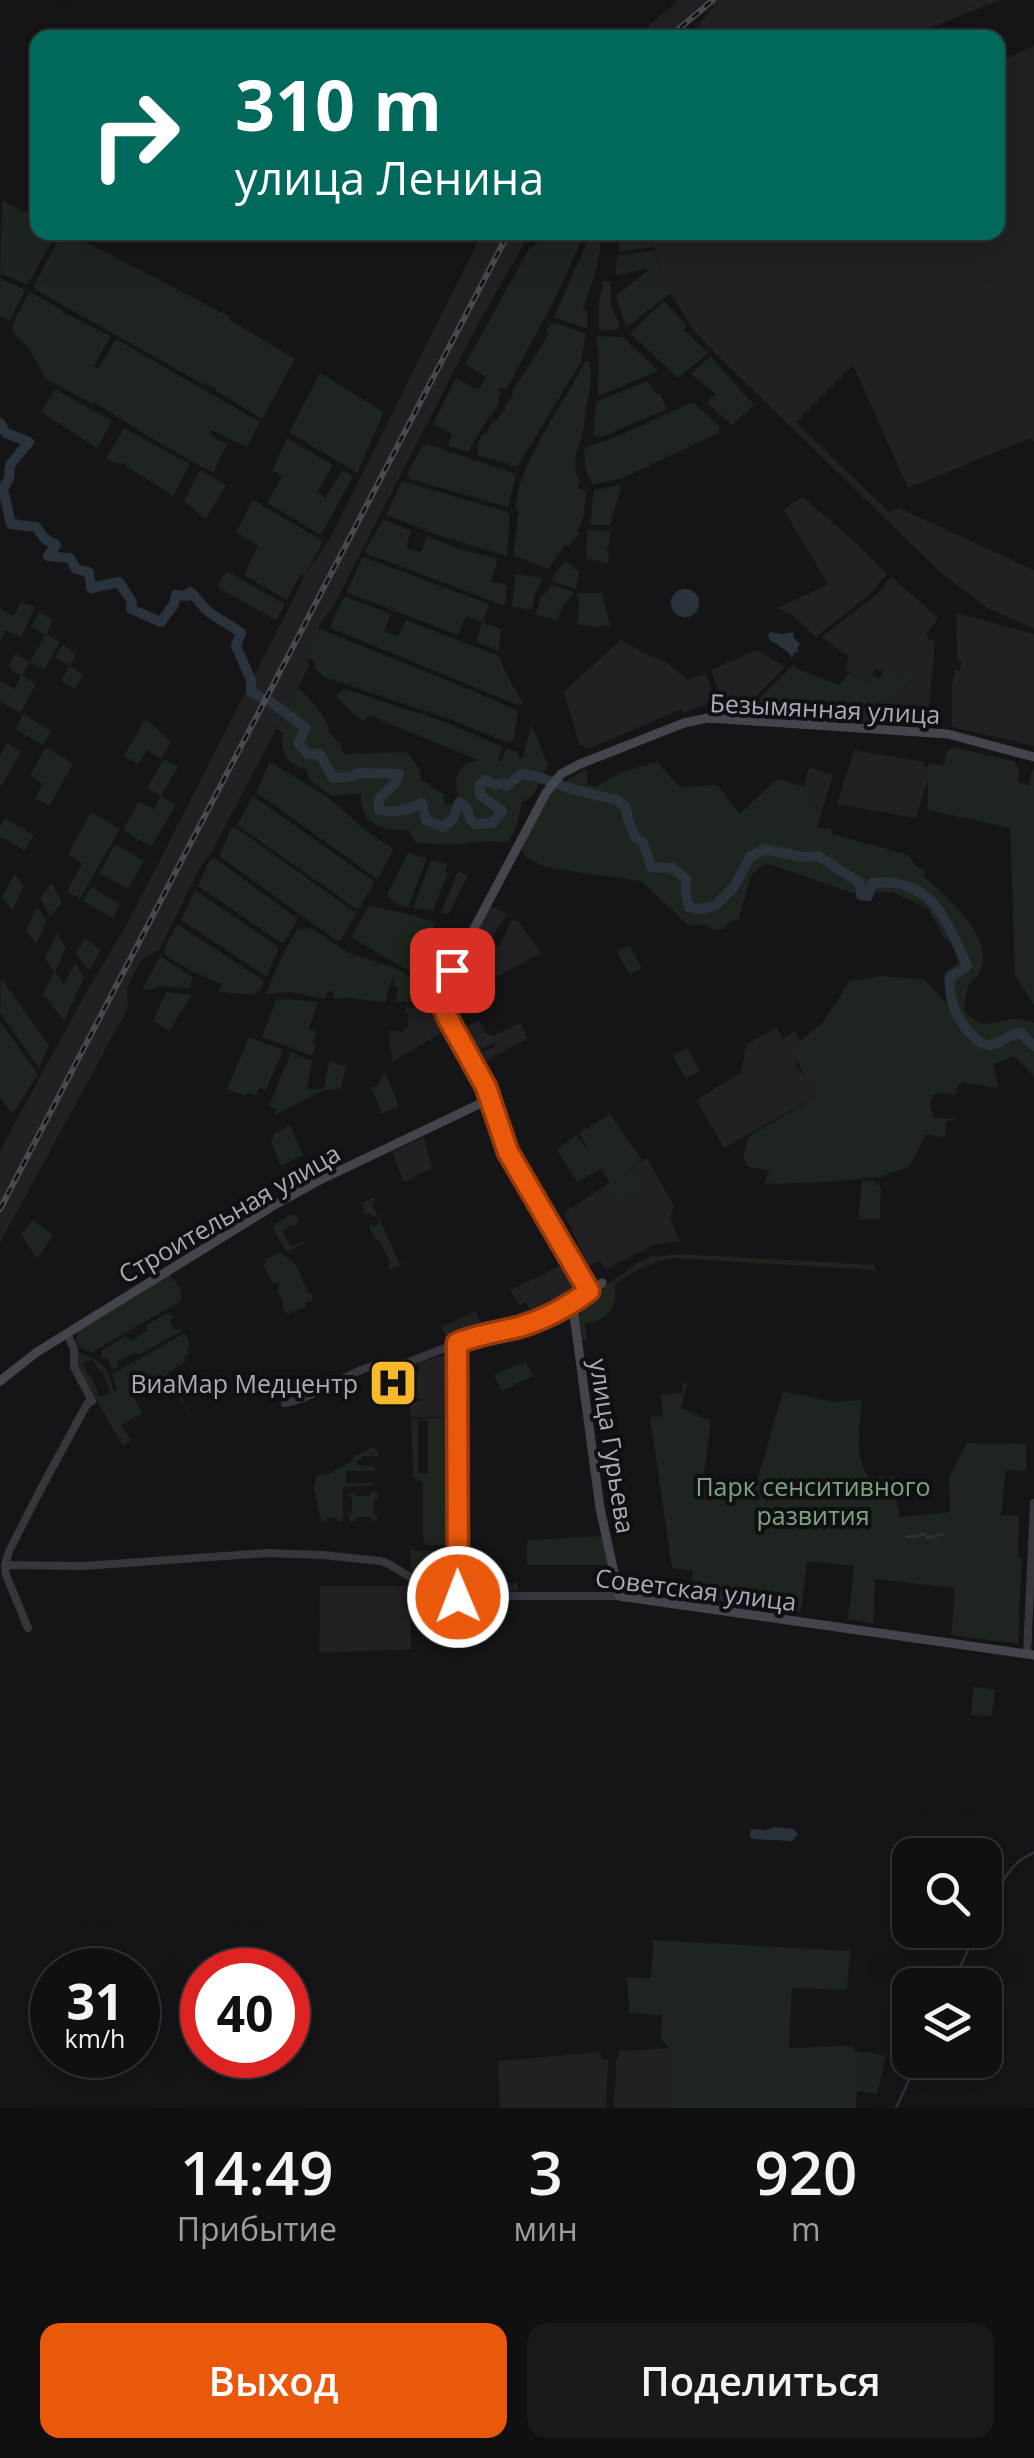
<!DOCTYPE html>
<html lang="ru">
<meta charset="utf-8">
<style>
body{margin:0;font-family:"Open Sans",sans-serif;background:#19191a;color:#f1f3f6;height:100vh;display:flex;flex-direction:column;font-size:38px;white-space:nowrap}
*{box-sizing:border-box;margin:0}
p{font-size:32px;color:#9c9d9f}
.icon{flex:none;width:55px;height:55px;fill:none;stroke:currentColor;stroke-width:2;stroke-linecap:round;stroke-linejoin:round}
.map{position:relative;height:2108px;overflow:hidden}
.details{display:flex;flex-direction:column;background:#101011;flex:1}
.details>*{flex:none}
.top-card{position:absolute;left:30px;top:30px;width:975px;height:210px;border-radius:20px;box-shadow:0 10px 40px #0002,0 0 0 2px #303031;background:#00695c;color:#fff;overflow:hidden}
.fabs{position:absolute;left:892px;top:1838px;display:grid;gap:20px}
.fabs a{display:grid;place-items:center;width:110px;height:110px;border-radius:20px;background:#101011;box-shadow:0 10px 40px #0002,0 0 0 2px #303031;font-size:50px}
.speed{position:absolute;left:30px;top:1948px;display:flex;gap:20px;font-size:50px;font-weight:700;text-align:center}
.speed>*{display:grid;place-content:center;width:130px;height:130px;border-radius:50%;background:#101011;box-shadow:0 10px 40px #0002,0 0 0 2px #303031;line-height:1}
.speed small{font-size:25px;font-weight:400}
.speed .limit{border:15px solid #d22;background:#fff;color:#111}
.pin{position:absolute;display:grid;place-items:center;width:85px;height:85px;color:#fff;margin:-42px;border-radius:20px;box-shadow:0 5px 15px #0006}
.me{position:absolute;width:110px;margin:-55px;rotate:359deg;stroke-linejoin:round;filter:drop-shadow(0 0 8px #0008)}
.turn{display:flex;align-items:center;gap:35px;height:210px;padding:0 40px;font-size:45px}
.turn .icon{width:130px;height:130px;stroke-width:2.5}
.turn b{display:block;font-size:70px;line-height:85px}
.eta{display:flex;justify-content:space-evenly;align-items:center;height:170px;text-align:center}
.eta b{font-size:60px;font-weight:600;line-height:70px}
.button{display:flex;gap:20px;margin-top:auto;padding:20px 40px}
.button a{flex:1;height:115px;border-radius:20px;background:#ea580c;color:#fff;font-size:40px;font-weight:600;line-height:115px;text-align:center}
.button a+a{background:#19191a;color:#f1f3f6}
.map>svg:first-child{display:block}
</style>
<div class="map">
<svg width="1034" height="2108" viewBox="0 0 1034 2108">
<rect width="100%" height="100%" fill="#151517"/>
<path fill="#212124" d="M678 0H1001L907 37H689L715 4 672 37H636Z
M1034 46V441L1031 438 908 488 853 365 796 422 889 512 899 508 1034 570V629L986 607 940 572 707 345 691 327 672 295 658 266 651 233 998 232V62Z
M482 233H530L477 326 333 607 317 628 306 650 309 667 212 851 200 867 160 949 141 960 127 987 128 1008 0 1243V1152L2 1147 84 996 127 924 305 576 331 537Z
M802 497 854 541 887 574 869 595 816 637 792 615 778 608 828 584 783 509Z
M891 577 938 618 926 634 929 637 927 640 935 641 928 722 878 718 915 675 900 677 876 669 868 682 862 681 846 669 848 656 821 637 866 603 880 591Z
M956 613 1034 634V746L952 727V685L955 670H960L962 662 957 660Z
M621 640 646 654 666 662 688 680 706 673 715 700 684 713 682 709 588 749 579 744 564 691Z
M756 650 785 667 737 715H730L723 703 711 670Z
M854 750 924 762V766L930 767V773L916 818 837 804Z
M809 767 833 775 816 831 801 802Z
M491 906 507 914 493 936 479 929Z
M512 919 519 922 541 953 461 996 454 983 478 937 499 947Z
M406 1006 442 1011 450 1027 392 1062 389 1031 402 1032 408 1026 409 1014 405 1013Z
M479 1020 486 1033 493 1036 520 1023 528 1038 482 1063 477 1055 495 1046 494 1043 475 1053 461 1029Z
M776 1027 783 1038 795 1031 806 1050 795 1059 797 1069 806 1076 817 1096 724 1148 696 1100 741 1073 746 1045Z
M424 1137 432 1168 404 1182 392 1152Z
M647 1158 674 1205 670 1218 679 1241 656 1244 606 1269 599 1261 588 1266 564 1213Z
M560 1266 575 1291 531 1311 526 1302 519 1305 510 1290Z
M476 1311 483 1328 449 1343 441 1327Z
M451 1353 453 1417H411L410 1404 423 1400 410 1398 409 1390 412 1389 411 1372H419L418 1363Z
M430 1551H452V1575L430 1574Z
M320 1586H410L411 1649 319 1653Z
M669 2048V2108H614L616 2062 620 2051Z
M601 2052V2058L608 2061 606 2108H500L498 2061Z"/>
<path fill="#1d251e" fill-rule="evenodd" d="M2 200 37 218 38 232 57 233 27 285 0 273Z
M542 232 585 233 554 301 507 388 504 389 499 387 500 396 498 401 500 402 491 416H489L468 452 448 446 452 434 433 424 456 378 478 390 486 377 465 364 529 249 535 245Z
M62 233 75 236 230 317V320L295 359 262 419 216 391V389L206 384 204 385 36 290 33 287Z
M591 233H600C603 259 591 284 583 309L587 311V329L554 317Z
M621 233H650L653 247 618 252Z
M654 250 658 266 671 293 626 327 616 296 650 268 615 276 617 256Z
M0 278 25 290 10 320 0 316Z
M604 280 610 282 612 308 620 326 617 329 599 331V300Z
M31 293 63 310 62 312 111 336 94 366 98 369 116 339 260 422 247 447 213 431H209L216 439 227 444 213 473 159 443 94 402 93 404 46 379 30 350 12 331 14 321 28 294Z
M664 301 687 326 684 330 708 353 678 378 630 333Z
M556 323 586 334 581 362 517 467 478 455V443L483 433 486 434 493 420 496 421 506 408 504 406 513 396 511 393 549 334 546 332 550 324Z
M600 336 623 337 658 371 598 396 599 358 596 337Z
M710 356 754 405 732 425 707 403 716 394 691 374Z
M585 361 590 362C592 377 590 390 587 402 585 410 586 418 584 426 581 446 568 463 580 481L577 487 586 491C584 505 586 519 576 531L580 533 569 546 565 545 548 569 513 555 519 511 516 510C516 465 565 403 585 361Z
M320 373 384 412 357 473 289 432Z
M647 381 657 394 660 393 667 409 602 437 593 436 596 402Z
M55 389 112 421 97 448 41 412Z
M693 402 720 427 718 433 621 479 592 484 585 468 584 448 618 436Z
M124 428 190 464 173 496 120 462 117 464 106 458Z
M287 438 333 465 317 492 326 498 342 470 353 476 321 535 267 503 282 476 272 470Z
M427 444 516 474 508 507 410 479 407 473 421 448Z
M200 470 226 485 206 519 184 501Z
M402 481 508 512 510 516 507 556 440 536 386 515Z
M619 485 621 488 610 525H590L594 490Z
M253 500 323 541 305 576 301 574 287 600 244 575 258 546 236 532Z
M383 519 411 531 406 548 421 552 427 536 456 548 498 559 491 582 507 585 505 606 367 554 365 551Z
M587 530 610 531 609 547H606L609 554 608 564 586 558Z
M364 557 489 604 483 622 501 629 499 651 476 642 482 622 466 616 458 635 348 593 347 591 362 558Z
M565 560 574 567V569L579 570 576 589 551 581Z
M226 571 285 604 276 620 217 587Z
M515 574 544 578 535 593 532 610 512 607Z
M552 585 574 592 564 605 557 620 536 615 540 598Z
M577 593H602L610 625 594 627 577 624 579 606Z
M347 597 391 614 384 631 398 637 406 620 499 656 507 675 523 703 517 705 333 629 331 624 343 599Z
M21 602 35 607 21 638 6 630 0 641V608L13 616Z
M39 612 53 620 46 634 60 642 44 670 30 662 22 675 36 685 20 713 0 701V681L15 689 21 676 8 667 15 654 30 662 45 635 31 626Z
M317 628 476 692 518 711 514 739 510 742H506L449 719 324 677 314 668 316 663 306 657V650Z
M63 645 76 654 70 666 83 675 75 689 61 681 69 666 55 657Z
M918 652 915 675 878 718 865 722 748 716 746 711 793 665 798 669 839 685 850 673 862 681 867 682 872 675 880 678 884 671 899 676Z
M298 688C309 698 329 718 329 733L340 744 344 754 407 752 420 770 421 780 443 794 445 805 461 803C456 792 452 775 464 766 468 762 473 762 478 760L371 716 362 721 337 698V694L345 689 440 720 503 747 498 760 501 762 506 748 519 753 518 759 523 757 531 724 548 765 533 796 522 802 517 825 508 842 483 841 454 845 416 843 408 830C382 832 359 823 361 793L331 796 310 780 306 769C289 767 278 749 283 733L277 729Z
M23 714 51 731 43 745 15 729Z
M147 720 171 742 161 759 146 750 138 764 124 756 144 721Z
M7 743 21 752 0 788V755Z
M46 747 73 764 49 806 35 798 43 784 30 775Z
M953 747 1014 761 1019 769 1018 783 1029 785 1032 771 1034 770V1005L1015 976 1010 828 928 810V763L944 766 946 753Z
M164 759 178 767 161 796 176 805 151 847 123 830 139 802 154 809 161 796 147 788Z
M270 762 328 797 365 830 392 848 393 851 377 879 256 792Z
M657 762 680 787 717 785 740 814 777 779 812 789 817 827 829 828 833 831 832 834 908 855 916 866 925 871 924 877C952 900 1011 953 968 985L964 1009C986 1041 1002 1008 1034 1023V1076L1014 1056 993 1065 999 1088 964 1083 957 1086 955 1095 938 1093 932 1096 930 1106 934 1118 957 1119 946 1121 945 1137 925 1135 910 1166 881 1177 827 1182 764 1184 769 1170 748 1167 743 1158 748 1137 817 1096 790 1050 823 1022 850 981 877 976 924 979 947 1004 944 981 945 972 958 963 953 945 945 939 928 909 892 892 853 893 766 863 752 874 738 920 732 921 722 929H712L704 924 689 926 641 881 555 869 540 865 525 856 522 850 524 843 554 788 584 770H587V784L596 787 619 773Z
M253 796 375 882 358 910 237 825Z
M91 812 120 829 80 899 67 891 82 863 68 854Z
M5 818 34 835 25 851 2 837 0 838V826Z
M235 827 355 912 356 914 341 940 337 941 219 856 231 829Z
M115 844 144 861 128 889 99 873Z
M408 853 427 858 408 907 393 902 387 894Z
M215 858 298 919 283 944 198 886 209 861Z
M431 860 447 864 445 871 448 873 433 911 413 908Z
M458 871 468 875 449 914 441 913Z
M15 874 24 887 12 910 2 896Z
M52 883 62 903 50 916 40 898Z
M91 887 120 904 113 918 83 901Z
M195 890 279 947 267 977 181 920Z
M369 905 414 916 435 923 431 934 449 942 432 979 426 981 351 937Z
M36 909H39L47 921 36 944 26 931Z
M177 924 263 980 264 983 257 994V991L254 995 219 992 221 984 191 971 165 955 164 948Z
M311 928 347 952 398 969 417 981 414 985 420 992 423 985 439 991 438 1002H395L398 988 393 985 395 974 387 993 386 1002 350 998 333 999 334 992 328 991 325 999 291 992 266 994C275 970 284 950 298 929Z
M57 934 66 948 55 972 64 984 75 963 84 977 64 1021 43 994 54 972 45 958Z
M85 938 100 950 91 969 86 968 76 953Z
M629 945 642 968 630 975 617 952Z
M160 956 193 977 189 988 158 986 155 989 142 990Z
M1 978 49 1046 39 1068 0 1013Z
M166 992 192 995 169 1031 153 1021Z
M282 999 318 1002 309 1029 317 1033 312 1043 316 1045 312 1056 262 1037 276 1000Z
M0 1021 38 1074 13 1114 0 1098Z
M249 1037 283 1050 266 1090 259 1088 256 1096 247 1092 245 1096 227 1089Z
M687 1048 700 1071 686 1079 673 1056Z
M291 1052 312 1061 307 1089H324L329 1062 346 1066 341 1089H327L274 1115 277 1110 269 1106Z
M385 1072 399 1106 380 1114V1108L371 1087 377 1086Z
M610 1114 642 1160 620 1177 636 1167 648 1185 619 1205 607 1187 610 1183 601 1169 577 1182 557 1150 576 1135 589 1151 579 1133Z
M290 1125 303 1155 281 1166 271 1142 274 1134Z
M862 1180 873 1181 881 1187 880 1219H858Z
M375 1197 376 1200 372 1203 400 1264 418 1257 391 1269 388 1268 390 1262 380 1241 375 1239 369 1226 370 1224 374 1226 380 1223 377 1216 372 1217 370 1213 366 1215 362 1203Z
M290 1215 298 1217 297 1224 293 1227 291 1225 282 1231 291 1247 303 1241 304 1243 287 1252 273 1229 275 1224Z
M33 1220 53 1235 37 1259 21 1234Z
M280 1252 296 1265 308 1292 312 1295V1302L309 1301 305 1304 307 1306 288 1314 283 1310 282 1299 278 1292 279 1286 278 1283H273L264 1266 267 1259Z
M682 1254 874 1265 875 1273 873 1270 674 1258C651 1262 634 1271 615 1284 618 1307 608 1322 585 1323L587 1340H582L579 1318 586 1300 636 1264 650 1257Z
M170 1275 181 1290V1301L92 1352 87 1351 77 1345 76 1333Z
M168 1313 174 1317 170 1321 175 1330 180 1329 182 1331 139 1355 136 1352 118 1361 119 1366 115 1369 109 1368 112 1365 106 1357 102 1359 101 1351 126 1336 130 1341 147 1331 146 1325Z
M185 1333 190 1344 187 1349 189 1353 184 1357 186 1362 168 1372 195 1427 176 1392 172 1394 166 1382 158 1386 156 1383 140 1391 137 1387 130 1390 142 1413 121 1425 131 1440 123 1446 77 1367V1352C104 1362 104 1362 114 1391L117 1390 112 1374ZM92 1359 99 1370 104 1373C105 1382 109 1384 110 1393L101 1397 98 1396C97 1388 92 1376 87 1373L83 1363Z
M525 1361 533 1376 502 1391 494 1375Z
M683 1383H688L681 1408 711 1421 703 1481 754 1492 783 1391 833 1402 862 1400C860 1424 854 1458 869 1478L893 1477 900 1517 950 1512 949 1477 967 1443 1026 1444V1471L1006 1470 1001 1515 1019 1516 1018 1557 1022 1558 1018 1644 951 1635 955 1588 875 1579 873 1624 848 1619 854 1566 807 1561 801 1612 689 1596 693 1571 672 1568 650 1417 663 1416 661 1395 682 1393Z
M449 1418V1423L454 1424V1476L449 1481V1489H453L454 1492V1542L450 1545H427L423 1539V1481L417 1480 413 1476 411 1419ZM418 1420 428 1421V1474L418 1473Z
M373 1447 378 1451 377 1457 365 1456 358 1460 357 1465 373 1466 376 1471H346V1483H374L371 1486 343 1487V1520L339 1522 336 1518H329L326 1522 321 1521 314 1488 316 1477 322 1473 326 1475 351 1462 353 1457Z
M372 1491 378 1493V1499H374V1514L377 1515V1520L373 1521 370 1517H357L356 1521 350 1522 348 1514 352 1513V1498L348 1494 353 1492 356 1496H369Z
M602 1536 608 1565H527V1540Z
M411 1550 430 1551V1574L452 1575 451 1593 434 1594 411 1571Z
M460 1564 483 1571 495 1582 518 1583V1591L495 1592 484 1589 477 1593H467L463 1589Z
M973 1687 995 1689 992 1716 971 1715Z
M653 1940 850 1951 847 1990 792 1988 789 2048 845 2046 854 2047 855 2051 886 2055 877 2094 857 2091 856 2108H669V2048L661 2039 662 2015 629 2013 627 1977 651 1978Z"/>
<path fill="#2a333b" d="M671 603a14 14 0 1 1 28 0a14 14 0 1 1-28 0Z
M770 632 783 634 793 632 794 638 800 644 797 649 799 652H795L792 658 788 652 769 639 768 635Z
M775 1827 793 1829 798 1834 792 1841 752 1839 750 1836 751 1829 766 1830Z"/>
<g fill="none" stroke-linecap="round" stroke-linejoin="round">
<path stroke="#2a333b" stroke-width="2.5" d="M906 1537 918 1536 921 1533 928 1538 943 1534
M985 1915C997 1892 1009 1861 1034 1853
M952 1985 977 1930
M896 2108 918 2060"/>
<path stroke="#2a333b" stroke-width="10" d="M0 423 6 433 29 442 10 465 9 478 3 489 11 524 36 527 45 539 56 545 48 556 70 558 76 569 89 572 91 588 119 582 132 602 131 609 161 622 174 604 176 595 187 596 190 592C198 598 201 606 209 612 219 620 231 625 241 633L236 646 251 680V692L271 702 306 728 298 743 308 754H320L333 778 348 777 359 773 399 774 395 783 379 799V810C395 814 408 810 422 803L426 820 443 827 453 819 459 802 466 806 470 819 475 824 493 823 502 811 480 795V785L486 780 495 785 503 783 506 786 522 774 535 776 572 789 617 800 626 807 628 820 636 838 643 842 651 867 672 868 686 879V895L689 907 702 909 715 906 734 887 750 857 765 849 802 857 818 856 860 883 861 895 868 896 872 883C932 877 945 918 967 965L964 969 950 977C950 988 950 999 955 1010 959 1021 977 1046 990 1045 1001 1044 1009 1033 1021 1033L1034 1046"/>
<path stroke="#36363c" stroke-width="8" d="M457 1343 458 1597
M285 1403C326 1396 360 1357 404 1364L478 1335 528 1324 576 1301
M5 1565 84 1566 267 1553 323 1555 380 1561 389 1564 415 1580 435 1599 474 1596H619
M28 1628 6 1575 5 1565 9 1551 44 1483 87 1404 92 1401 74 1367V1349L67 1333
M1027 1654 1034 1503"/>
<path stroke="#44454c" stroke-width="9" d="M581 1281V1290L574 1315 600 1508 619 1596 1034 1655
M589 1291 508 1151 486 1087 442 1007 443 990 452 970 546 793 561 774 580 764 684 723 708 718 948 734 1034 757
M586 1293 602 1283
M0 1381 37 1352 276 1204 318 1181 490 1099"/>
<g stroke="#494a51" stroke-width="6">
<path id="rail" d="M668 38 713 0
M0 1209 509 232"/>
</g>
<use href="#rail" stroke="#101012" stroke-width="2.5" stroke-dasharray="8" stroke-linecap="butt"/>
</g>
<g fill="none" stroke-linecap="round" stroke-linejoin="round">
<g stroke="#983908" stroke-width="25">
<path id="route" d="M452 970 442 990 441 1000 446 1015 486 1087 508 1152 589 1291C569 1306 543 1320 519 1327 498 1332 477 1335 457 1343L458 1597"/>
</g>
<use href="#route" stroke="#ea580c" stroke-width="18"/>
</g>
<defs>
<g id="hospital-square" transform="scale(2.5)"><rect x="-9" y="-9" width="18" height="18" rx="4" fill="#f8b82c" stroke="#101012"/><path d="M-5-5h3v3.5h4V-5h3V5h-3V1.5h-4V5h-3Z" fill="#111"/></g>
</defs>
<g fill-rule="evenodd">
<use href="#hospital-square" x="393" y="1383"/>
</g>
<g text-anchor="middle" dominant-baseline="central" stroke-width="8" stroke-linejoin="round" paint-order="stroke">
<g font-size="25" fill="#a6abb7" stroke="#101012">
<text transform="translate(825 708) rotate(3)">Безымянная улица</text>
<text transform="translate(229 1213) rotate(-30)">Строительная улица</text>
<text transform="translate(613 1446) rotate(81)">улица Гурьева</text>
<text transform="translate(696 1589) rotate(7)">Советская улица</text>
</g>
<g font-size="25" fill="#a6abb7" stroke="#101012" text-anchor="end">
<text x="358" y="1383">ВиаМар Медцентр</text>
</g>
<g font-size="25" fill="#7ca380" stroke="#101012">
<text x="813" y="1486">Парк сенситивного<tspan x="813" dy="29">развития</tspan></text>
</g>
</g>
</svg>
<div class="fabs">
<a><svg class="icon" aria-label="search" viewBox="0 0 24 24"><circle cx="10" cy="10" r="6"/><path d="M15 15l6 6"/></svg></a>
<a><svg class="icon" aria-label="layers" viewBox="0 0 24 24"><path d="M12 4l9 5-9 5-9-5zM3 14l9 5 9-5"/></svg></a>
</div>
<div class="speed"><div>31<small>km/h</small></div><div class="limit">40</div></div>
<div class="pin" style="left:452px;top:970px;background:#d93025"><svg class="icon" aria-label="arrive" viewBox="0 0 24 24"><path d="M6 21V4h12l-3 4 3 4H6"/></svg></div>
<svg class="me" style="left:458px;top:1597px" viewBox="-20 -20 40 40"><circle r="17" fill="#ea580c" stroke="#fff" stroke-width="3"/><path d="M0-11L8 9 0 5-8 9z" fill="#fff"/></svg>
<div class="top-card">
<div class="turn"><svg class="icon" aria-label="right" viewBox="0 0 24 24"><path d="M7 20v-9h11M14 6l5 5-5 5"/></svg><div><b>310 m</b>улица Ленина</div></div>
</div>
</div>
<section class="details">
<div class="eta">
<div><b>14:49</b><p>Прибытие</p></div>
<div><b>3</b><p>мин</p></div>
<div><b>920</b><p>m</p></div>
</div>
<div class="button"><a>Выход</a><a>Поделиться</a></div>
</section>
